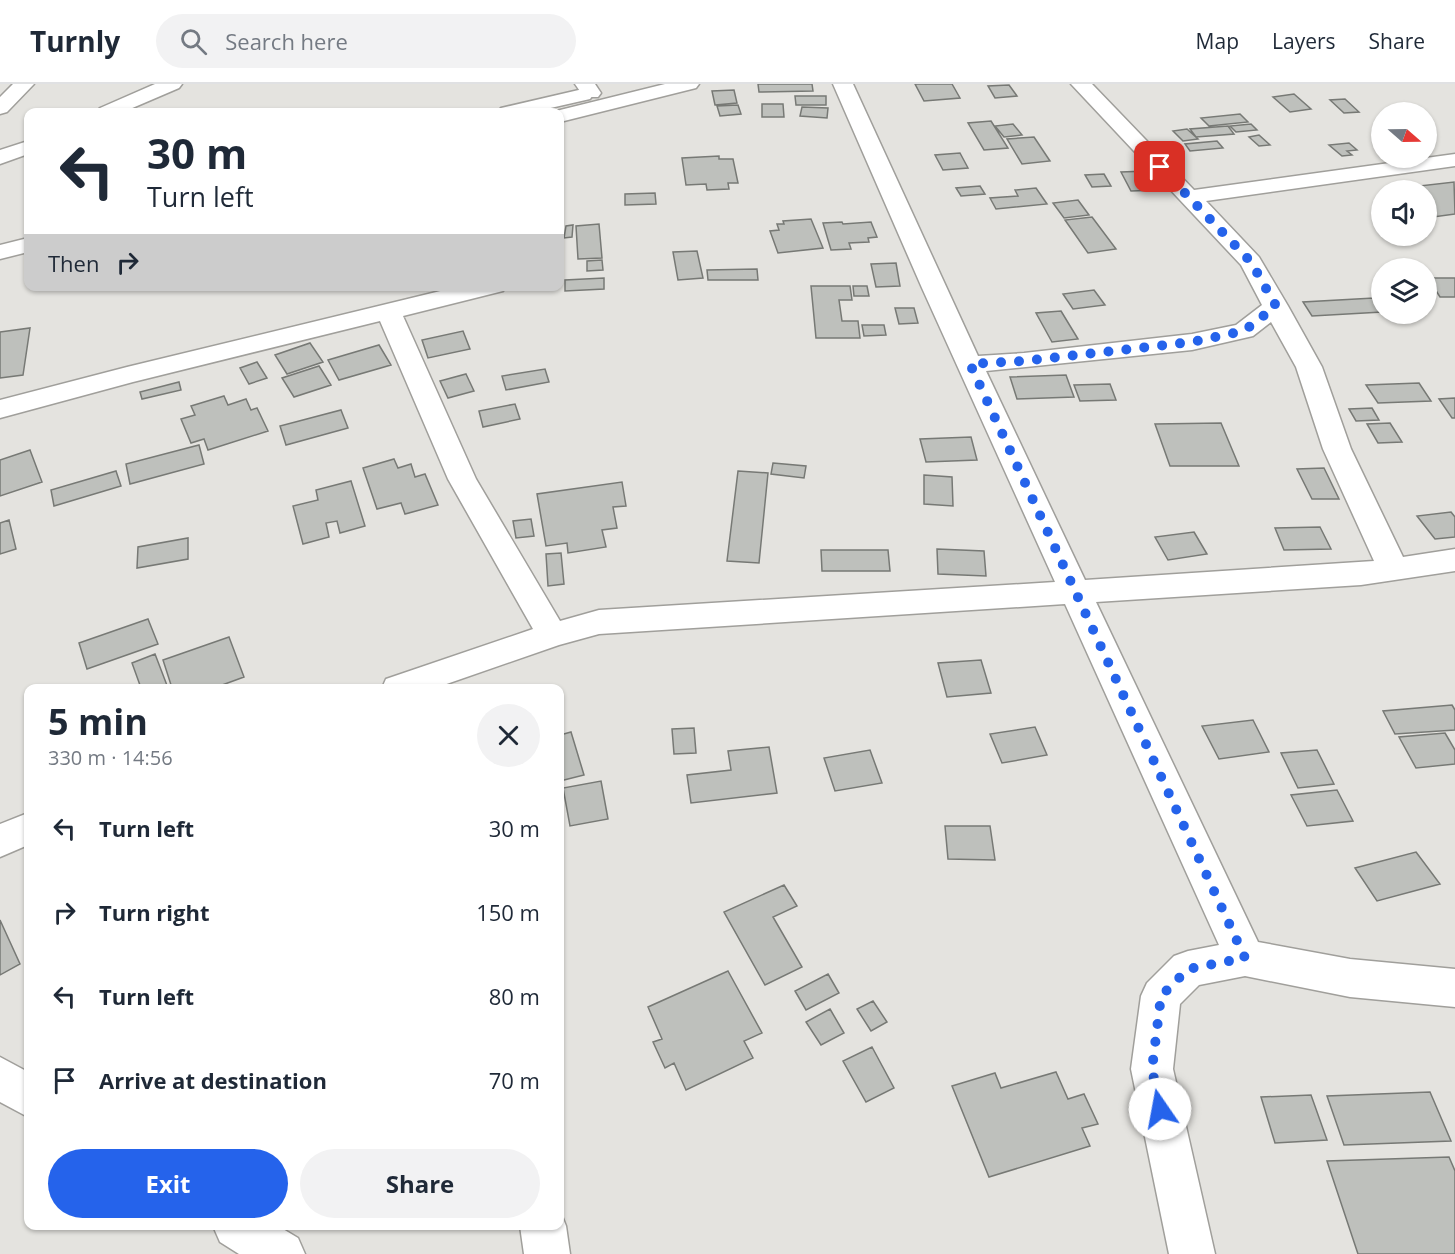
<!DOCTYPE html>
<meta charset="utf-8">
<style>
body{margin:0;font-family:"Open Sans",sans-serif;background:#f2f2f3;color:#1f2937;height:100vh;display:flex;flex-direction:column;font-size:22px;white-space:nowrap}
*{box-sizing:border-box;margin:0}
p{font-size:20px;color:#747a83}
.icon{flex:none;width:33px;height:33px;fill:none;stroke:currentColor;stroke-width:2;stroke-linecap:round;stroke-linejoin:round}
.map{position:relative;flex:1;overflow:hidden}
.details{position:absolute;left:24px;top:600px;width:540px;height:546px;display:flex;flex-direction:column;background:#fff;border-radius:12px;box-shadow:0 2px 4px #0004}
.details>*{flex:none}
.hud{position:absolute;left:24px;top:24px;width:540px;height:183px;border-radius:12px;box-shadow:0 2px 4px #0004;background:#fff;color:#1f2937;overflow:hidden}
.needle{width:39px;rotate:110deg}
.buttons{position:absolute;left:1371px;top:18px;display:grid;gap:12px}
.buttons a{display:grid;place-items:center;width:66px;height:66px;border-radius:50%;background:#fff;box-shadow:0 2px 4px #0004;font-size:30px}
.pin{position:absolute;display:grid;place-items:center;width:51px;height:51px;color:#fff;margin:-26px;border-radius:12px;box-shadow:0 3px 9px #0006}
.me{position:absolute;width:66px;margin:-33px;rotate:348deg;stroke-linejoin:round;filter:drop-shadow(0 0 4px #0008)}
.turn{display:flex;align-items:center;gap:21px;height:126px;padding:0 24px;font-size:27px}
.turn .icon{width:78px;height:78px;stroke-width:2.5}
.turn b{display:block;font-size:42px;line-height:51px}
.then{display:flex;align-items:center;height:57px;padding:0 24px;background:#0003;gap:12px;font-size:22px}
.round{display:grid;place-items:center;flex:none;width:63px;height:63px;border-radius:32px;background:#f2f2f3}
.head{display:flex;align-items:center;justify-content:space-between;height:102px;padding:0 24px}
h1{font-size:36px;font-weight:700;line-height:45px}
.primary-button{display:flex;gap:12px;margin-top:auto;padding:12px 24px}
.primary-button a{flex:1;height:69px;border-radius:36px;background:#2563eb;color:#fff;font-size:24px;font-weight:700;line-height:69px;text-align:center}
.primary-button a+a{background:#f2f2f3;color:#1f2937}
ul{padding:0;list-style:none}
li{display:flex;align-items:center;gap:18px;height:84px;padding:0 24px}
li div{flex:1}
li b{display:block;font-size:22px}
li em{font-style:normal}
header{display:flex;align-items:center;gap:36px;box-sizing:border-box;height:84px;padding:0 30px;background:#fff;border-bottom:2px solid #e0e1e3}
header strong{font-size:28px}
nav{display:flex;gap:33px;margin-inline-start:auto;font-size:21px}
.search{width:420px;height:54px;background:#f2f2f3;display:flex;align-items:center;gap:15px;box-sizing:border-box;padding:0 21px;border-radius:33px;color:#747a83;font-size:22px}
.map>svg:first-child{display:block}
</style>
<header>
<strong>Turnly</strong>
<div class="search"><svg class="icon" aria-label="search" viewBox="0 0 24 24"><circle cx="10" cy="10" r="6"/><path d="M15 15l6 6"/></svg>Search here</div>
<nav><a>Map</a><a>Layers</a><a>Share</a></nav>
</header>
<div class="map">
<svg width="1455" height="1170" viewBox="0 0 1455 1170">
<rect width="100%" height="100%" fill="#e4e3df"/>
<path fill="#bec0bc" stroke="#777975" stroke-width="1.5" d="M758 0H812L813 7 759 8Z
M915 0H952L960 14 924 17Z
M1009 1 1017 12 995 14 988 2Z
M734 6 737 19 715 21 712 7Z
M1294 10 1311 25 1290 28 1273 13Z
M795 12H826V21H796Z
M1345 15 1359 28 1344 29 1330 16Z
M762 20H783L784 33H762Z
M738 21 741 30 720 32 717 22Z
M802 23 828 24 827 34 800 32Z
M1240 30 1248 38 1209 42 1201 34Z
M991 37 1008 64 984 66 968 39Z
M1013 40 1022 51 1004 53 995 42Z
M1251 40 1257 46 1236 48 1230 42Z
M1228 42 1234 50 1196 53 1190 45Z
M1187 45 1198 55 1183 57 1173 47Z
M1259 51 1270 61 1259 62 1249 53Z
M1034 53 1050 77 1022 80 1007 55Z
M1217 57 1223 64 1190 67 1185 60Z
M1349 59 1357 66 1347 67 1352 71 1342 72 1329 61Z
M960 69 968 84 943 86 935 71Z
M719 72V75H733L738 99H728L729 105 707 106 706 100 686 101 682 74Z
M1148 87 1159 106 1131 107 1121 88Z
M1104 90 1111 102 1092 103 1085 91Z
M1454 98 1455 130 1433 133 1426 127V106H1405L1402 104Z
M980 102 985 110 961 112 956 104Z
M1036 104 1047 120 996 125 990 114 1018 112 1015 106Z
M655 109 656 120 625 121V110Z
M1078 116 1089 131 1064 134 1053 119Z
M1092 133 1116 165 1088 169 1065 136Z
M811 135 823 164 778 169 770 147 779 146 777 140H784L783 137Z
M842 138 843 140 871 138 877 153 868 154 869 158 849 159 851 165 831 166 823 139Z
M599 140 602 174 578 175 576 142Z
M573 141 572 153 564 154 566 142Z
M697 167 703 194 678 196 673 168Z
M602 176 603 186 587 187V177Z
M896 179 900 202 876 203 871 180Z
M757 185 758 196H708L707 186Z
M604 194V205L565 207V196Z
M1428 194H1455V213H1440Z
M811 202H850L852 216H839L842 237H858L860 254H816Z
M853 202H867L869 212H854Z
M1094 206 1105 221 1073 225 1063 210Z
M1374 214 1382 224V228L1312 232 1303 218Z
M895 224H914L918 239 899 240Z
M1061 227 1078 255 1052 258 1036 229Z
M862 241H884L886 251 864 252Z
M30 244 23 291 0 294V248Z
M463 247 470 265 428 274 422 256Z
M310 259 323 278 287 290 275 271Z
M379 261 391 281 339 296 328 276Z
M257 278 267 294 249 300 240 284Z
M319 282 331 301 294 313 282 294Z
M545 285 549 298 506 306 502 292Z
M466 290 474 307 448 314 440 297Z
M1066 291 1074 313 1017 315 1010 293Z
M179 298 181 306 142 315 140 308Z
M1419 299 1431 317 1378 319 1366 301Z
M1110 300 1116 316 1080 317 1074 301Z
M224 312 228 321 246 315 251 326 257 324 268 347 208 366 204 355 191 359 181 335 195 331 191 322Z
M1455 314V334H1452L1439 315Z
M515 320 520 335 483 343 479 327Z
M1372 324 1379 336 1356 337 1349 325Z
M341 326 348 344 286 361 280 342Z
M1221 339 1239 382H1170L1155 340Z
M1390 339 1402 358 1378 359 1367 340Z
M971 353 977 376 926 378 920 355Z
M199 361 204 380 130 400 126 380Z
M30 366 42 398 0 412V376Z
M394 375 398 384 411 380 415 393 425 390 438 421 405 430 401 419 377 425 363 384Z
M773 379 806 382 804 394 771 390Z
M1324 384 1339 415H1312L1297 385Z
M116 387 121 402 54 422 51 406Z
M738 387 768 389 759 479 727 477Z
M924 391 952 393 953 422 924 420Z
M351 397 365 442 340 449 337 437 326 439 329 453 303 460 293 422 318 416 316 406Z
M622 398 626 422 613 423 617 444 602 446 606 463 568 469 567 459 546 462 537 410Z
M1451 428 1455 433V453L1435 455 1417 432Z
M531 435 534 452 516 454 513 437Z
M9 436 16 465 0 470V439Z
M1320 443 1331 465 1284 466 1275 444Z
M1194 448 1207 470 1168 476 1155 453Z
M188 454V475L137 484 138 463Z
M937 465 984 467 986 492 938 490Z
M821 466H888L890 487H822Z
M561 469 564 500 548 502 546 470Z
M148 535 158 560 87 585 79 559Z
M229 553 244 593 214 604H172L163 576Z
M155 570 168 604H141L132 579Z
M981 576 991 609 947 613 938 579Z
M1452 621 1455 626V646L1395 650 1383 627Z
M1253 636 1269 668 1219 675 1202 642Z
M1035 643 1047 671 1002 679 990 650Z
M694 644 696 669 674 670 672 645Z
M571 648 584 691 560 697V651Z
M1445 649 1455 666V680L1416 684 1399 653Z
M769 663 777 709 691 719 687 691 731 686 728 667Z
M870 666 882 699 835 707 824 674Z
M1317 666 1334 700 1298 704 1281 669Z
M601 697 608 735 570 742 563 704Z
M1337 706 1353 737 1307 742 1291 711Z
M945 742H990L995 776 948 775Z
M1416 768 1440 800 1377 817 1355 784Z
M784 801 797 822 773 833 802 883 765 901 724 828Z
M0 836 20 880 0 891Z
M728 887 762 949 744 957 753 974 686 1006 674 979 665 984 653 958 662 955 648 923Z
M828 890 839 909 806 926 795 907Z
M873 917 887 938 871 947 857 925Z
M830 925 844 949 821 961 806 938Z
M872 963 894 1004 866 1018 843 977Z
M1056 988 1068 1015 1084 1010 1098 1040 1082 1044 1090 1062 989 1093 952 1002 995 989 1001 1004Z
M1430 1008 1451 1057 1344 1061 1327 1012Z
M1311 1011 1327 1056 1275 1059 1261 1013Z
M1449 1073 1455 1087V1170H1358L1327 1077Z"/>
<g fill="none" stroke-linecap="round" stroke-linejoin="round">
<g stroke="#a09f9b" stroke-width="3">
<path id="minor" d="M13 0H34L7 28 0 30V13Z
M155 0H182L179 4 123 28H97L100 24Z
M575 0H595L601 9 598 13H584Z
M833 0H853L978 272 1024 269 1192 250 1236 241 1262 221 1241 181 1071 0H1092L1194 106 1455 70V82L1206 117 1259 173 1288 222 1322 283 1351 365 1403 473 1455 465V487L1361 501 1096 518 1258 858 1350 875 1455 885V923L1350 913 1245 892 1199 901 1180 920 1173 985 1215 1170H1169L1131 985 1141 912 1147 899 1174 872 1188 867 1219 861 1065 520 599 550 559 561 435 604H382L386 595 533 545 448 395 380 237 133 298 0 334V316L127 283 461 202H506L503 207 403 232 476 395 560 537 599 526 1055 498 922 204ZM1271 238 1296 283 1323 365 1374 477 1085 496 986 287 1192 266 1253 252Z
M28 57V70L0 80V66Z
M28 729V761L0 773V740Z
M0 973 28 988V1033L0 1018Z
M560 1127 566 1142 570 1170H524L520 1142H560Z
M213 1142H278L298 1154 305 1170H239L220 1158Z"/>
</g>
<g stroke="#a09f9b" stroke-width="3">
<path id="tertiary" d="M665 0H699L696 4 560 38V28H552Z
M583 5 590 7 593 11 590 15 533 28H498L501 24Z
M28 154V168L0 175V161Z"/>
</g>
<use href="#minor" fill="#fff" fill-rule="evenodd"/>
<use href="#tertiary" fill="#fff" fill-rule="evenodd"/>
</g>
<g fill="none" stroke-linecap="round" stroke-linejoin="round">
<path stroke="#2563eb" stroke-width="10" stroke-dasharray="0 18" d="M1160 83 1251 178 1276 222 1244 247 1192 258 1024 277 970 280 1245 874 1188 885 1161 912 1152 985 1160 1025"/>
</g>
</svg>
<div class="buttons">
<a><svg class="needle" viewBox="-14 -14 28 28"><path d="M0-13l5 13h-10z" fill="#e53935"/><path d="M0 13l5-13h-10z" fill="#747a83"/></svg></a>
<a><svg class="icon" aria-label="sound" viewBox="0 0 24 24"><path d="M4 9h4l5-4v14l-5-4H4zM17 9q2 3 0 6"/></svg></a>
<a><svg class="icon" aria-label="layers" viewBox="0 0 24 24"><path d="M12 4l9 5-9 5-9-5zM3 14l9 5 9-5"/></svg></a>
</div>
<div class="pin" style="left:1160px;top:83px;background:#d93025"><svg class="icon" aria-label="arrive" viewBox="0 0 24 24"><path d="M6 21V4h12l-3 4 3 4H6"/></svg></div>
<svg class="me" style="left:1160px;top:1025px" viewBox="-20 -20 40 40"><circle r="19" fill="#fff"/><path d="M0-13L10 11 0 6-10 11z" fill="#2563eb"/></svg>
<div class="hud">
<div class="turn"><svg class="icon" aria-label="left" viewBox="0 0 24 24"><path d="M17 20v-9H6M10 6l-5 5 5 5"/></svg><div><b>30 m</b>Turn left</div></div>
<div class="then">Then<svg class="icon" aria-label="right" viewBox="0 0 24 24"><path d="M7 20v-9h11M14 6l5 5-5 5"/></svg></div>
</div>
<section class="details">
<div class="head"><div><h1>5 min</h1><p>330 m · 14:56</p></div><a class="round"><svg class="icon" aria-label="close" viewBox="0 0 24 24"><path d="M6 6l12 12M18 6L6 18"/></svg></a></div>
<ul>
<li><svg class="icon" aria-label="left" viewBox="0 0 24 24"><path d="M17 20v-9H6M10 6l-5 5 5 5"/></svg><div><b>Turn left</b></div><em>30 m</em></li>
<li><svg class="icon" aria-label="right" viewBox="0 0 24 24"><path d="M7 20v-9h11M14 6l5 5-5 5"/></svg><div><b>Turn right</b></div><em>150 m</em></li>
<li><svg class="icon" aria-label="left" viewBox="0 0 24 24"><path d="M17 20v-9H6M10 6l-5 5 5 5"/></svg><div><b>Turn left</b></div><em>80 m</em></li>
<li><svg class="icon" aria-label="arrive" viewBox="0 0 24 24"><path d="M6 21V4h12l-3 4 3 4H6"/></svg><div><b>Arrive at destination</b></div><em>70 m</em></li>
</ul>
<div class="primary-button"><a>Exit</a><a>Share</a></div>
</section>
</div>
